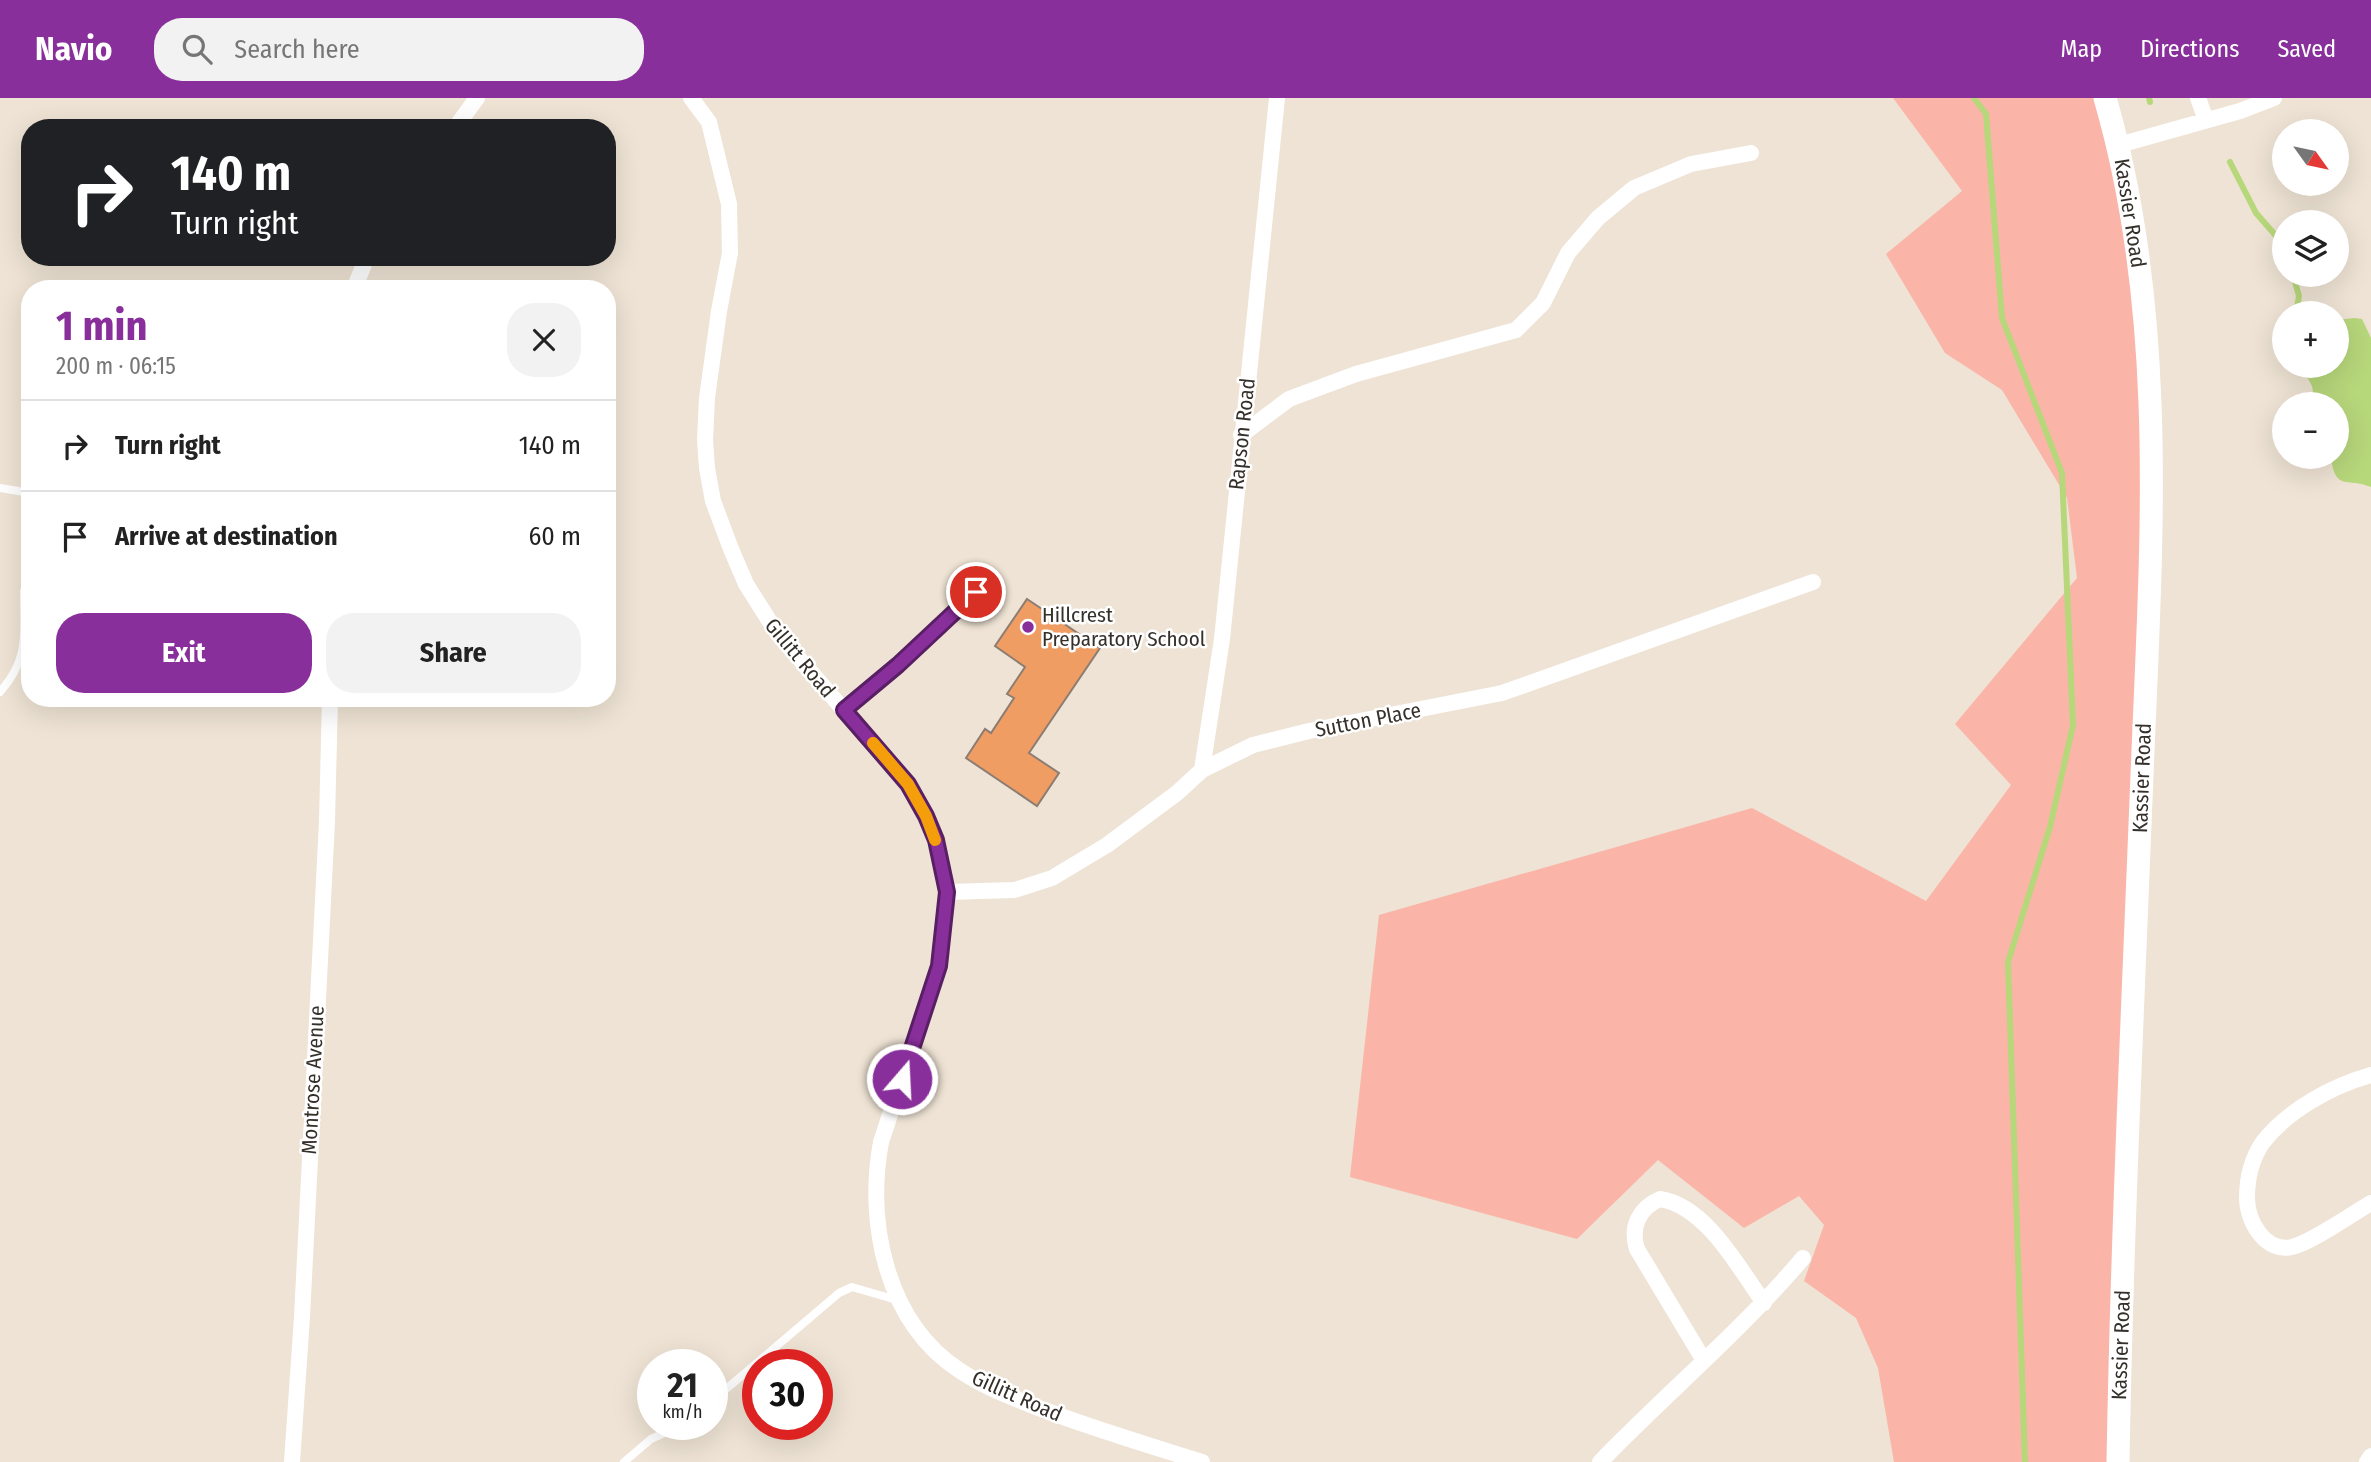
<!DOCTYPE html>
<meta charset="utf-8">
<style>
body{margin:0;font-family:"Fira Sans Condensed",sans-serif;background:#f2f2f2;color:#222;height:100vh;display:flex;flex-direction:column;font-size:26px;white-space:nowrap}
*{box-sizing:border-box;margin:0}
p{font-size:23px;color:#767676}
.icon{flex:none;width:38px;height:38px;fill:none;stroke:currentColor;stroke-width:2;stroke-linecap:round;stroke-linejoin:round}
.map{position:relative;flex:1;overflow:hidden}
.drawer{position:absolute;left:21px;top:182px;width:595px;height:427px;display:flex;flex-direction:column;background:#fff;border-radius:28px;box-shadow:0 7px 28px #0002}
.drawer>*{flex:none}
.banner{position:absolute;left:21px;top:21px;width:595px;height:147px;border-radius:28px;box-shadow:0 7px 28px #0002;background:#202124;color:#fff;overflow:hidden}
.needle{width:46px;rotate:123deg}
.buttons{position:absolute;left:2272px;top:21px;display:grid;gap:14px}
.buttons a{display:grid;place-items:center;width:77px;height:77px;border-radius:50%;background:#fff;box-shadow:0 7px 28px #0002;font-size:35px}
.speed{position:absolute;left:637px;top:1251px;display:flex;gap:14px;font-size:35px;font-weight:700;text-align:center}
.speed>*{display:grid;place-content:center;width:91px;height:91px;border-radius:50%;background:#fff;box-shadow:0 7px 28px #0002;line-height:1}
.speed small{font-size:18px;font-weight:400}
.speed .limit{border:10px solid #d22;background:#fff;color:#111}
.pin{position:absolute;display:grid;place-items:center;width:60px;height:60px;color:#fff;margin:-30px;border:4px solid #fff;border-radius:50%;box-shadow:0 2px 7px #0007}
.me{position:absolute;width:77px;margin:-38px;rotate:19deg;stroke-linejoin:round;filter:drop-shadow(0 0 5px #0008)}
.turn{display:flex;align-items:center;gap:24px;height:147px;padding:0 35px;font-size:32px}
.turn .icon{width:91px;height:91px;stroke-width:2.5}
.turn b{display:block;font-size:49px;line-height:60px}
.round{display:grid;place-items:center;flex:none;width:74px;height:74px;border-radius:28px;background:#f2f2f2}
.overview{display:flex;align-items:center;justify-content:space-between;height:119px;padding:0 35px}
h1{font-size:42px;font-weight:700;line-height:52px;color:#892f9b}
.action{display:flex;gap:14px;margin-top:auto;padding:14px 35px}
.action a{flex:1;height:80px;border-radius:28px;background:#892f9b;color:#fff;font-size:28px;font-weight:700;line-height:80px;text-align:center}
.action a+a{background:#f2f2f2;color:#222}
ul{padding:0;list-style:none}
li{display:flex;align-items:center;gap:21px;height:91px;padding:0 35px;border-top:2px solid #e0e0e0}
li div{flex:1}
li b{display:block;font-size:26px}
li em{font-style:normal}
header{display:flex;align-items:center;gap:42px;box-sizing:border-box;height:98px;padding:0 35px;background:#892f9b;color:#fff}
header strong{font-size:33px}
nav{display:flex;gap:38px;margin-inline-start:auto;font-size:24px}
.search{width:490px;height:63px;background:#f2f2f2;display:flex;align-items:center;gap:18px;box-sizing:border-box;padding:0 24px;border-radius:28px;color:#767676;font-size:26px}
.map>svg:first-child{display:block}
</style>
<header>
<strong>Navio</strong>
<div class="search"><svg class="icon" aria-label="search" viewBox="0 0 24 24"><circle cx="10" cy="10" r="6"/><path d="M15 15l6 6"/></svg>Search here</div>
<nav><a>Map</a><a>Directions</a><a>Saved</a></nav>
</header>
<div class="map">
<svg width="2371" height="1364" viewBox="0 0 2371 1364">
<rect width="100%" height="100%" fill="#eee3d4"/>
<path fill="#fab5a8" d="M1893 0H2105L2148 240 2118 1364H1894L1878 1270 1856 1220 1804 1183 1824 1127 1799 1098 1744 1130 1658 1062 1577 1141 1350 1079 1379 817 1752 710 1926 803 2011 687 1955 626 2077 480 2067 400 2002 292 1945 255 1886 156 1962 93Z"/>
<path fill="#b7d77b" d="M2355 220 2362 221 2371 240V389C2347 379 2335 394 2331 359H2336V306H2315L2312 288 2301 268H2336V222Z"/>
<g fill="none" stroke-linecap="round" stroke-linejoin="round">
<path stroke="#b7d77b" stroke-width="6" d="M1974 0 1986 16 2002 220 2062 375 2073 627 2050 729 2008 864 2025 1364
M2149 0 2150 4
M2230 64 2256 115 2277 139 2284 153
M2293 177 2299 198 2296 215"/>
</g>
<path fill="#f09d64" stroke="#8c7c72" stroke-width="2" d="M1027 501 1100 550 1029 655 1059 675 1037 708 966 660 985 631 991 635 1014 600 1007 596 1025 569 995 548Z"/>
<g fill="none" stroke-linecap="round" stroke-linejoin="round">
<path stroke="#fff" stroke-width="8" d="M0 390 30 395
M0 594C30 560 24 536 24 493
M844 612 898 567 976 494
M712 1303 839 1195 852 1189 900 1203
M624 1364 651 1341 684 1326"/>
<path stroke="#fff" stroke-width="16" d="M691 0 709 24 729 106 730 155 719 213 707 300 705 342 707 370 713 403 731 451 746 486 777 535 908 686 926 718 936 742 947 794 939 868 881 1044C866 1125 886 1224 959 1272 981 1287 1006 1297 1031 1307 1087 1329 1145 1346 1202 1364
M2198 0 2206 22
M455 30 477 0
M2119 47 2240 13 2274 0
M354 191 367 159
M1241 337 1289 301 1356 276 1516 232 1543 205 1568 155 1598 120 1634 90 1691 66 1751 55
M1202 672 1222 541 1277 0
M947 794 1015 792 1052 780 1107 747 1177 695 1202 672 1253 647 1309 633 1502 595 1813 484
M2371 977C2332 988 2288 1012 2263 1044 2252 1060 2247 1081 2247 1100 2247 1123 2265 1155 2292 1149 2311 1145 2352 1116 2371 1105
M1703 1261 1637 1151C1630 1129 1639 1110 1660 1101 1706 1108 1739 1170 1764 1205
M292 1364 302 1219 327 723 330 600
M1600 1364C1667 1295 1741 1233 1803 1160
M2367 1364 2371 1358"/>
<path stroke="#fff" stroke-width="23" d="M2105 0C2169 220 2151 451 2142 677 2133 906 2122 1135 2118 1364"/>
</g>
<g fill="none" stroke-linecap="round" stroke-linejoin="round">
<g stroke="#591f65" stroke-width="18">
<path id="route" d="M902 981 939 868 947 794 936 742 926 718 908 686 844 612 898 567 976 494"/>
</g>
<use href="#route" stroke="#892f9b" stroke-width="12"/>
<path stroke="#f59e0b" stroke-width="12" d="M873 645 908 686 926 718 935 742"/>
</g>
<circle fill="#892f9b" stroke="#fff" stroke-width="2.5" cx="1028" cy="529" r="7"/>
<g text-anchor="middle" dominant-baseline="central" stroke-width="5" stroke-linejoin="round" paint-order="stroke">
<g font-size="21" fill="#35302a" stroke="#fff">
<text transform="translate(2130 115) rotate(81)">Kassier Road</text>
<text transform="translate(1242 336) rotate(-84)">Rapson Road</text>
<text transform="translate(800 560) rotate(50)">Gillitt Road</text>
<text transform="translate(1368 622) rotate(-11)">Sutton Place</text>
<text transform="translate(2142 680) rotate(-88)">Kassier Road</text>
<text transform="translate(313 982) rotate(-87)">Montrose Avenue</text>
<text transform="translate(2121 1247) rotate(-88)">Kassier Road</text>
<text transform="translate(1017 1298) rotate(24)">Gillitt Road</text>
</g>
<g font-size="21" fill="#35302a" stroke="#fff" text-anchor="start">
<text x="1042" y="517">Hillcrest<tspan x="1042" dy="24">Preparatory School</tspan></text>
</g>
</g>
</svg>
<div class="buttons">
<a><svg class="needle" viewBox="-14 -14 28 28"><path d="M0-13l5 13h-10z" fill="#e53935"/><path d="M0 13l5-13h-10z" fill="#767676"/></svg></a>
<a><svg class="icon" aria-label="layers" viewBox="0 0 24 24"><path d="M12 4l9 5-9 5-9-5zM3 14l9 5 9-5"/></svg></a>
<a>+</a>
<a>−</a>
</div>
<div class="speed"><div>21<small>km/h</small></div><div class="limit">30</div></div>
<div class="pin" style="left:976px;top:494px;background:#d93025"><svg class="icon" aria-label="arrive" viewBox="0 0 24 24"><path d="M6 21V4h12l-3 4 3 4H6"/></svg></div>
<svg class="me" style="left:902px;top:981px" viewBox="-20 -20 40 40"><circle r="17" fill="#892f9b" stroke="#fff" stroke-width="3"/><path d="M0-11L8 9 0 5-8 9z" fill="#fff"/></svg>
<div class="banner">
<div class="turn"><svg class="icon" aria-label="right" viewBox="0 0 24 24"><path d="M7 20v-9h11M14 6l5 5-5 5"/></svg><div><b>140 m</b>Turn right</div></div>
</div>
<section class="drawer">
<div class="overview"><div><h1>1 min</h1><p>200 m · 06:15</p></div><a class="round"><svg class="icon" aria-label="close" viewBox="0 0 24 24"><path d="M6 6l12 12M18 6L6 18"/></svg></a></div>
<ul>
<li><svg class="icon" aria-label="right" viewBox="0 0 24 24"><path d="M7 20v-9h11M14 6l5 5-5 5"/></svg><div><b>Turn right</b></div><em>140 m</em></li>
<li><svg class="icon" aria-label="arrive" viewBox="0 0 24 24"><path d="M6 21V4h12l-3 4 3 4H6"/></svg><div><b>Arrive at destination</b></div><em>60 m</em></li>
</ul>
<div class="action"><a>Exit</a><a>Share</a></div>
</section>
</div>
